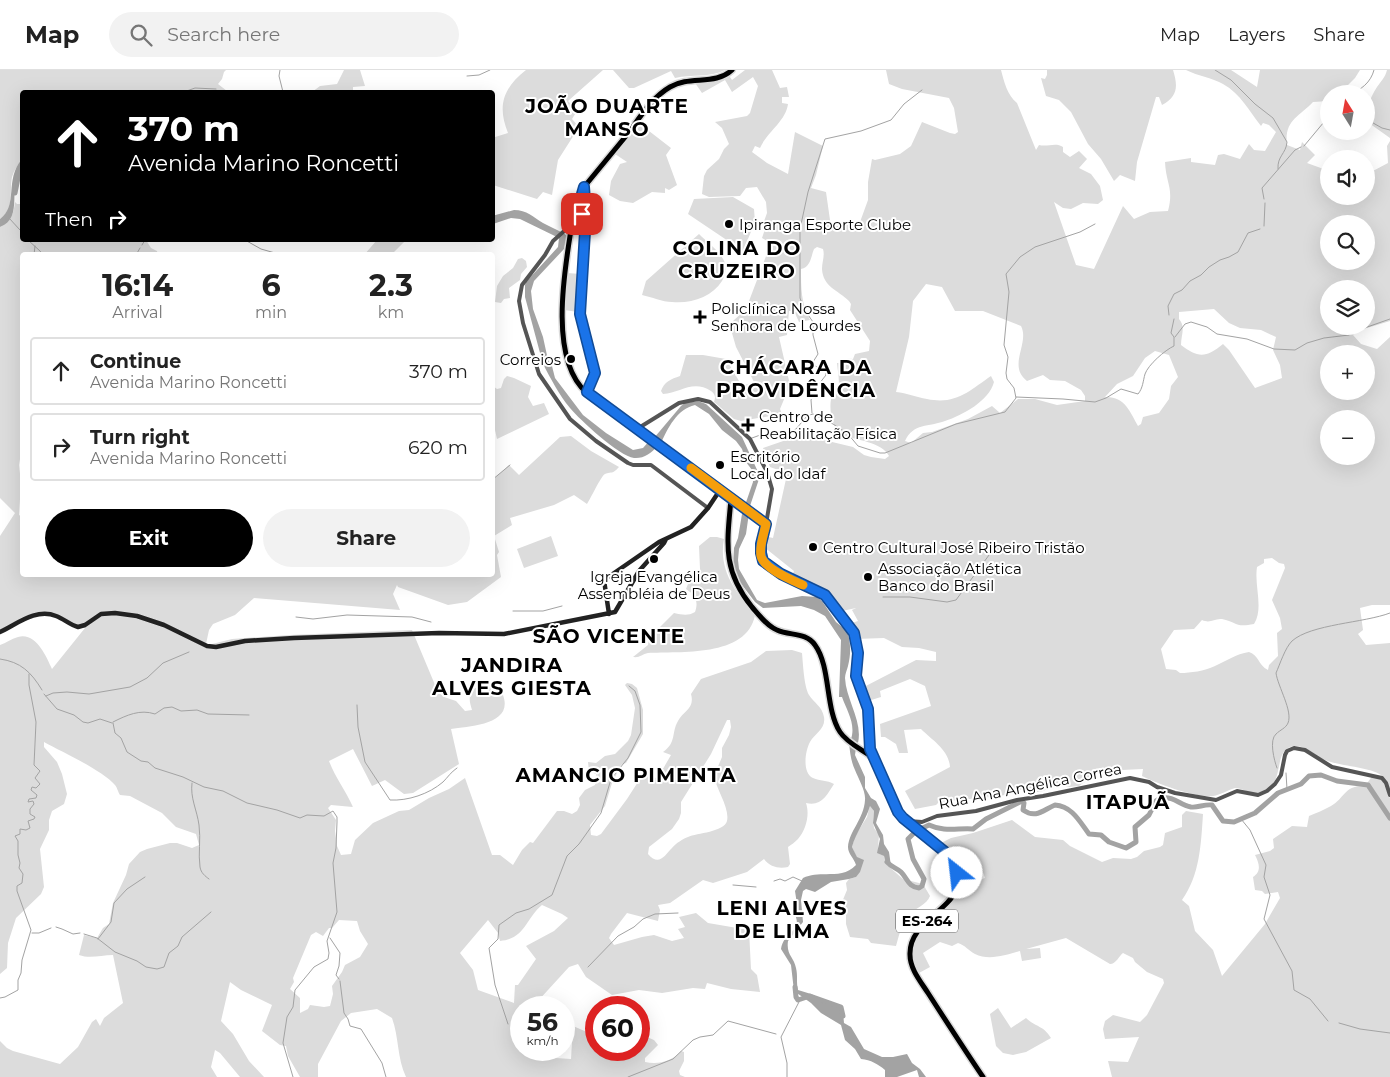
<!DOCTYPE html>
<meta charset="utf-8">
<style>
body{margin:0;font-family:Montserrat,sans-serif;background:#f2f2f2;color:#222;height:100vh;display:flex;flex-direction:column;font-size:19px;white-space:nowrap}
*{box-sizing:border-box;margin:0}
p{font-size:16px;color:#767676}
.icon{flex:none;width:28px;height:28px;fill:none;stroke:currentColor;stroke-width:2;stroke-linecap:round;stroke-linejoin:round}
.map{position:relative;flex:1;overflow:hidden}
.sheet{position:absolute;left:20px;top:182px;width:475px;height:325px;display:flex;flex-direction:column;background:#fff;border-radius:5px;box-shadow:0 5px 20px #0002}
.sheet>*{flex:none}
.banner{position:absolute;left:20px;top:20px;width:475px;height:152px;border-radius:5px;box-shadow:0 5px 20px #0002;background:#000;color:#fff;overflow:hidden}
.needle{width:32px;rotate:349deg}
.controls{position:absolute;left:1320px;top:15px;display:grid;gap:10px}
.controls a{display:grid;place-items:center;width:55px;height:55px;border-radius:50%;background:#fff;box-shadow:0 5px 20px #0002;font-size:25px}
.speed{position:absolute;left:510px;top:926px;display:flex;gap:10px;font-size:25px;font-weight:700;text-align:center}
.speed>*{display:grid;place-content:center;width:65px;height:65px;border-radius:50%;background:#fff;box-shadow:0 5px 20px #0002;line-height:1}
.speed small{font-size:12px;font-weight:400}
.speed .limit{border:8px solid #d22;background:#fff;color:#111}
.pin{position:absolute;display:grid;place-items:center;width:42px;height:42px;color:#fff;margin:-21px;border-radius:10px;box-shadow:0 2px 8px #0006}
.me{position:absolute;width:55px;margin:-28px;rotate:331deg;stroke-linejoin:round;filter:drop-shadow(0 0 4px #0008)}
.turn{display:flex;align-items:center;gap:18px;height:105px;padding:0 25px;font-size:22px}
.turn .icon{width:65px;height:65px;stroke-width:2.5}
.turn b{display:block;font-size:35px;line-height:42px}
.then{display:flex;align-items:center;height:48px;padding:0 25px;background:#0003;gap:10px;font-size:19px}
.eta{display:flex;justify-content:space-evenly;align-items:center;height:85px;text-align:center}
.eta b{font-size:30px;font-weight:700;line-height:35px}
.action{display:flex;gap:10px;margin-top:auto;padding:10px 25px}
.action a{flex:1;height:58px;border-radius:30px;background:#000;color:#fff;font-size:20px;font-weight:700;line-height:58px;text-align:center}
.action a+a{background:#f2f2f2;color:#222}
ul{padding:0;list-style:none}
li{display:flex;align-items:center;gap:15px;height:68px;margin:0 10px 8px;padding:0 15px;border:2px solid #e0e0e0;border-radius:5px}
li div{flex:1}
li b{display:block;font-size:19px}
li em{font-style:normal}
header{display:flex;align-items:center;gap:30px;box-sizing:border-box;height:70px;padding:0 25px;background:#fff;border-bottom:1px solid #e0e0e0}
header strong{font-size:24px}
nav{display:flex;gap:28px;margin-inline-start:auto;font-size:18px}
.search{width:350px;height:45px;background:#f2f2f2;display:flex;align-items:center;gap:12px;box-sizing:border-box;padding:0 18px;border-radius:28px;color:#767676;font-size:19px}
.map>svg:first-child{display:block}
</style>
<header>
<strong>Map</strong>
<div class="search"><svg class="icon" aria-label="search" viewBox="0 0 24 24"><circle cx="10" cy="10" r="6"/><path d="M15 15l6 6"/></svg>Search here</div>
<nav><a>Map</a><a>Layers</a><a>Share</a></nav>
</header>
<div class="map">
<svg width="1390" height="1007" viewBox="0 0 1390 1007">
<rect width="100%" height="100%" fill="#fff"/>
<path fill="#dcdcdc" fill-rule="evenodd" d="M0 0H226L224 2 222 9 218 14 227 21 238 20 241 22H22V89C18 95 14 100 12 107 9 122 15 138 0 149Z
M344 0H360L365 16 353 17V22H312L320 16 337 14Z
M526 0H603L568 31 577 41 572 49 579 57 558 90 552 125 543 122 537 129 493 115 492 68 508 63C497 36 503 18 526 0Z
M613 0H725C710 8 692 4 675 8L671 1 634 18H629Z
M745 0H772L780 18 787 17 789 27H782V33L788 34C786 51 767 62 760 78L755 76 752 82 767 93 788 104 795 62 823 76 816 105 811 118 826 122 831 157 860 152 868 130V112L872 89 875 90 900 84 911 76 922 52 950 63 955 64 958 62 954 38 949 28 902 19 889 14 886 0H1001C1004 11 1007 25 1017 33L1036 80 1039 75C1048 77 1056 72 1063 77V82L1070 87 1079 81 1087 89 1079 98 1091 104 1100 116 1103 130 1098 134 1083 133 1071 139 1063 138 1054 132 1076 195 1094 199 1123 136 1134 149 1150 142 1168 141C1174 118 1166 114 1165 92L1191 88V92L1215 95 1218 85 1224 84 1240 89 1249 74 1254 80 1265 81 1276 62 1269 55 1263 53 1261 56C1249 41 1241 24 1223 14 1213 8 1198 6 1186 0H1231L1257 17 1260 0H1360L1355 8 1339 24H1329V31L1313 32C1299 47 1284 50 1287 75L1300 80 1302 72 1315 85 1307 93 1329 101V126H1366V99L1371 102 1388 93 1387 76 1390 71V251L1357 261 1353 265 1361 274 1377 279 1390 267V535H1372L1360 538 1363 560 1358 564 1366 575 1390 573V721C1388 716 1386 709 1381 705 1369 697 1340 696 1325 690 1315 686 1303 672 1290 677 1272 684 1287 719 1257 723 1249 724 1242 718 1235 718 1227 720 1221 725 1213 726 1196 728 1158 714 1142 706L1143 699 1101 701 1079 716 1069 717 1058 714C1043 719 1042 727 1026 718L1001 726 939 732 936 735 915 739 905 721 950 697C949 680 932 670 921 659L904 660 908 683H899L896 674 885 667H881L880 654 931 636 925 616 910 609 880 621 881 627 868 631 862 618 916 590 936 591V582L919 578 902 577 884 568 855 569 849 554 858 551 852 540 856 538 842 541 829 523 822 518 819 521C812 513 800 512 792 506L794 501 764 477V466L773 468 786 409 781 401 770 397 763 378 792 368 807 366 853 377 864 385 871 387 885 389 889 386C882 372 856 370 842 365 832 359 829 340 831 329 843 322 838 305 837 293H841L843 288 853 289 855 284 869 281 870 271 850 240 851 234 849 231C838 220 823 217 822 199 822 192 825 186 823 179L817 177 814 179C811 186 811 197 801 199 801 218 801 233 810 250L799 252 794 241H789L787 265 779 267 790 315 780 339 782 344 741 351 734 349 714 332C716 327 715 324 711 321 693 309 680 323 663 324L661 321C664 312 671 309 680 306L686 285H703L726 289 742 316 754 312 736 277 732 263 731 255 733 251 746 239 771 173 762 168 766 156 763 154 767 143 766 132 757 117 746 118 740 126 709 127 702 124 704 106 707 100 719 89 724 79 729 74 722 58 715 52 747 46 750 43 758 16 753 7 732 22 725 10 702 23 693 10 728 4 732 10ZM1329 154H1366V191H1329ZM926 214 942 217 955 241H983L1021 256C1030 273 1007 296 1027 311L1043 305 1050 310 1065 311 1081 320 1085 326V331L1057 335 1035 329H1018L1000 343 992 336 968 349 932 362 923 363 911 373 905 371C913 353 929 357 945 351 963 345 989 331 994 312L991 306C969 321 956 335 927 329 916 327 907 323 896 322L909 267 913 231ZM1329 219H1366V256H1329ZM1214 239 1229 253 1240 258 1261 260 1276 267 1273 280 1280 295 1282 308 1255 318 1229 280 1223 274C1206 288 1198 288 1181 275 1181 265 1186 257 1179 249V242ZM1155 281 1169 285 1178 307 1171 316 1169 329 1159 343 1143 347 1141 354 1138 356C1130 341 1124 326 1105 327L1117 314 1133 306 1145 288ZM1329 284H1366V321H1329ZM1329 349H1366V386H1329ZM1272 488 1279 493 1284 494 1285 498 1272 530 1280 548 1282 559 1277 563 1278 586 1269 595 1268 600C1258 595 1259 585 1249 582 1236 584 1226 591 1215 596 1204 601 1191 603 1180 603L1176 600 1166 599 1161 579 1174 560 1194 559 1202 550C1211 554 1214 548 1222 549 1237 552 1235 558 1254 554 1264 538 1254 516 1257 497L1264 493V489Z
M1047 0H1173C1178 16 1178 26 1162 35L1159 27H1156L1137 92 1135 111 1120 105 1114 111 1101 89 1088 74 1071 42 1059 30 1046 26 1041 8 1045 9 1047 5Z
M1387 0H1390V68L1366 51C1366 38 1370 28 1377 17 1381 11 1385 8 1387 0Z
M640 54 671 78 666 85 677 115 669 120 665 118V123L652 122 633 133 620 131 609 125 611 111 620 94 627 92 615 84Z
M733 127 754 139 755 152 743 181 688 144 694 129Z
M15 132 17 134H22V170H146L151 178 157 181 158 185H22V389H20L19 395 21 413 19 445 22 447V505H492L493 410 509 395 519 405 560 367 571 366 591 381 619 397C612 405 612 401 605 404 601 406 591 428 587 434L574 425 554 435 510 448 512 455 494 466 499 482 497 485 501 507 467 532 448 535 398 517 397 515 393 524 400 540 254 528 235 545 213 554 209 560 206 574 208 575 232 569 290 565 412 560 438 622 444 627 456 631 465 641 472 640C469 630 468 626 475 618 485 616 495 617 503 625 514 655 470 656 451 659L459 694 413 723 404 724 385 710 372 716 353 679 329 691C335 707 346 721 353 737L331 735 328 738 336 750 335 761 337 776 341 785 351 784 355 770 373 753 399 741 409 740 429 728 449 719 465 708 492 785H500L513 795 522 780 530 772 533 773 557 741H564L572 744 577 741 580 735 579 728 585 720 595 715 597 709 596 704 589 701 588 692 596 693 605 686 615 684 628 671 631 665 635 638 632 625 625 615 627 613 632 614 637 618 643 640V664L626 693 621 695 612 713 605 736 590 755 591 765 597 766 601 764 627 729 645 701 659 710 660 704 671 685 663 682C677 672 671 663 678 651 684 640 695 639 691 624L701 609 751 592 766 581 792 580 802 583C803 594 804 616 809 625 814 633 822 636 824 647 826 659 815 663 810 672 805 681 802 703 813 708 820 711 827 710 834 714 827 725 821 737 806 733 810 745 806 760 798 769 795 772 791 775 788 777L790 794 788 797C779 799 770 797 764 789L747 802 713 813 703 810 670 833 658 835 660 840 658 851 627 843 611 864 609 868 614 875 642 867 654 865 672 871 684 868 678 859 685 857 679 847 696 843 708 853 749 860 751 899 757 905 760 922 731 919 707 913 705 919 693 918 662 923 639 920 612 925 586 907 578 894 569 897 537 932 539 937 521 938V980H540V987L571 989 573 956 596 966V980H639V967L640 964 654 970 658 975 645 988V992C659 995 672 991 681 981L684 982V991L679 1001 680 1005 685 1007H406C397 988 399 967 392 948L377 939 351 943 341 951 318 994V1007H300L288 986 286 976 280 975 262 961 272 935 241 920 230 912 221 951 233 964 249 991 264 1007H240L220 983 215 980 211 997 217 1007H0V971L7 978 13 981 60 994 78 977 92 952 96 949 100 956 104 948 123 933 113 885C101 885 90 889 79 885L84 865 97 868 103 858 109 854 113 833 126 805 129 794 140 782 147 779 170 773H177L192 778 199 775 196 764 176 757 162 743 130 726 120 725C118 722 117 717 115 715 102 700 62 682 44 672V677L57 692 62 704 67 724 64 734 52 741 49 750V760L40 779 44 817 41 824 16 848 8 873 7 898 0 904V575C6 573 11 569 18 567 36 562 46 586 52 599L85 558C74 558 67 551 56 547 38 539 16 555 0 563V466L15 443 0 428V157C11 153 14 142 15 132ZM727 650H730L731 657 729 665 722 678V687L714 706C716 719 730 738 727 751 724 762 697 763 688 767 683 769 676 773 672 778 665 785 659 797 648 784L649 777 672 759 679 749 681 743V732L711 684ZM542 835 562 844 568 848 554 861 526 876 536 889 518 915H515L514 933 478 920 473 900 460 883 488 850 498 863 500 871C525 869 526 848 542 835ZM339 850 357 851 360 861 368 874 360 887 345 895 342 902 332 916 333 924 330 936 324 937 310 935 308 939 300 943V928L290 919 294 912 293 908 311 865 316 862 323 866 329 858H332Z
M699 164C708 173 720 181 725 193 727 198 725 206 722 211 712 227 691 234 672 232 662 232 652 227 642 225L646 211Z
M377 170H406L394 182 395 185H364Z
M522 188 526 191 527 197 521 204 520 210 509 218 510 228 504 229 501 233 495 232 497 216 503 206 513 198 518 189Z
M567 203 581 204 578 242 564 240Z
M507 306 514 308 531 316 528 327 533 336 544 333 549 344 497 369 495 360H493V316L497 319 501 318 504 309Z
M551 466 558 486 524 498 517 479Z
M710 467H717L724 469C718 500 736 523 755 545 747 588 679 581 648 583 642 584 640 588 633 587L648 575 649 568 674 543C683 545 688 546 695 542 699 531 695 525 686 519L690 509 698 510 700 499 699 476Z
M1373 705 1382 710 1390 728V1007H1112L1108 991 1128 992 1139 967 1105 969 1103 959 1105 951 1113 945 1140 952 1147 945 1164 913 1163 909 1147 902 1135 892 1133 888 1123 883C1119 886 1116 894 1110 894L1066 868 1026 879 1040 878 1041 888 1022 891 1020 881C1006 885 989 891 975 884 969 881 965 875 958 873L952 876 940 872 923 883 930 897 919 903C910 890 907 874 915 860L958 819 968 820 975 817 976 811 985 808C981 793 975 793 961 788 957 786 955 783 950 783L939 774 951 768 973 763 1012 750 1035 767 1063 770 1070 776 1102 792 1113 788 1131 789 1137 787 1144 781 1160 777 1163 775 1165 763 1182 757V745L1186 741 1203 744C1201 774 1200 805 1182 830L1189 836 1195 861 1213 880 1222 906 1265 854 1280 828 1278 822 1265 824 1262 821 1255 820 1253 807C1262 801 1259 793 1255 785L1270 781 1274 778 1273 769 1292 756 1307 757 1309 746C1316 743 1324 740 1331 736 1345 728 1344 715 1365 716Z
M870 735 874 741 873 751 874 758 879 765 878 778 880 784 884 786 887 795 903 809 923 814 930 826C927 835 915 838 909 845 901 854 899 866 896 876L871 873 868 869 850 867 846 854V845L842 837V832L847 820 846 813 849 809 856 807 857 788 852 777 855 766 867 747Z
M998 938 1011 958 1026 948C1037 958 1043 955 1051 968L1026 982 1013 985 1003 983 996 976 990 944Z"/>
<path fill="#a3a3a3" d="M22 89V100C6 113 25 148 0 157V149C19 135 4 110 22 89Z
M514 140C527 140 533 147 543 153 550 157 558 160 565 164L567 167 564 179 534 211 531 221 533 239 543 267 548 290 552 296 555 308 583 345 606 363 633 380 643 378 650 370 657 376C652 383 643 389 634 388 619 386 580 350 570 338 559 325 551 309 543 294L525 227V215L526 212 558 177 559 168 520 149 511 148 493 154 492 146Z
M698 331 706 334 742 367 758 402 759 409 750 436 746 464 739 479 738 490 739 499 757 530 765 533 802 526 817 527 822 531 836 552 847 561C851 573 851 584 848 596 847 600 845 604 845 608 846 630 863 651 858 673L851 669C856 654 847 641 842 627H839L841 570 825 546 814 540 801 536 763 538 755 532 739 511 733 495 734 478 738 468 742 444 753 412 752 400 746 392 742 379 736 371 722 360 709 344 695 335C677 339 668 358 661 373L654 368 681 336 685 333Z
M849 673 856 678 855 685 865 707V718L871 728 876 731 880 739 876 753 883 765 884 774 889 782 891 796 886 793 884 786 877 783 880 769 873 753 874 741 870 736C866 750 856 762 852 777L857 787 864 790 860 802 856 807 849 809 831 812 815 822 806 819 803 821 801 830 803 852 788 871C786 885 794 887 796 898 798 906 796 912 798 920L811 924 840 938 843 942 844 953 851 957 864 979 882 987H893L907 984 912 993 920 999 926 1007H919L917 1000 897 1007H885V1000C878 994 871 990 861 989L855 979 845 970 841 955 821 943 811 933 794 921 791 895 781 879C785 858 804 864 794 842L798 841 795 821 803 808C820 799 841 811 856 795 854 788 848 784 848 777 849 761 864 749 865 730 866 721 858 708 855 700 851 692 850 682 849 673Z"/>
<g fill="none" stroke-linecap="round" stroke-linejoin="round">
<path stroke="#a3a3a3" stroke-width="1" d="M280 0 279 6 283 22
M1215 0 1231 10 1255 34 1273 48 1287 72C1286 84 1277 86 1278 99
M467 6 479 5 490 0
M184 22 195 18 216 19
M1348 24C1361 21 1371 12 1374 0
M1366 49 1382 58 1390 60
M1304 76 1329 46
M1264 129 1262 118 1295 80 1301 77
M9 148 20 160
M1264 156 1265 133
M22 162V163
M28 170 40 181 43 185
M245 170 261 179 282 185
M142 175 145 170
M34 185 35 176
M136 185 140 178
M1169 245 1168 236 1174 224 1182 220 1190 211 1201 205 1209 197 1220 190 1229 187 1238 182 1248 163 1260 159
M1353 262 1390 249
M1175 267 1185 254 1191 252 1207 257 1217 264 1247 269 1274 279 1295 280 1307 273 1324 268 1349 265
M819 314 826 305 825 302 814 295 813 292 818 284 813 265V252L804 239 800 228V159L808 122 825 69 861 61 891 50 904 34 922 20
M1016 327 1063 329 1095 332 1106 328 1121 319 1138 324C1143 318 1143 311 1145 304 1148 295 1165 280 1174 276V267L1171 263 1174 249
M812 343 811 330 816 318
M752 368 763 364 788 363 796 359 807 346 813 344 833 354 848 364 858 376 880 383H885L956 354 1005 342 1016 328 1014 318 1007 309 1006 303 1008 287 1004 275 1009 222 1006 204 1020 187 1035 177 1080 162 1095 154
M492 410 510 395
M883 527H910L947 532 956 530 992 481
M513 541H543L562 536
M296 547 313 549 347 545 412 547 431 552
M0 589C21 592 31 602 42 620
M44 624 57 639 74 645 83 652 88 653 100 649 112 653
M46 626 53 623 67 622 89 624 130 617 147 608 163 593 189 582
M357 635 358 657 365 692 390 730C408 731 429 724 443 712 448 707 451 702 457 698
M113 652C127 645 140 639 155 644L164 638 172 637 181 641 197 640 208 644 249 645
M113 653 115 663 121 668 127 682 141 691 148 692 155 698 183 707 204 717 223 721 247 733 277 740 300 748 307 745 324 746 333 741 337 747V752L336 778 333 793 337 842 327 871 329 883 328 889 314 897 295 920 293 937 287 947 283 973 293 1007
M1277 698C1274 690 1269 670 1276 664 1280 660 1286 658 1288 653 1293 641 1278 617 1276 603 1280 594 1285 578 1292 571 1311 554 1364 553 1390 543
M1286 703 1287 719
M192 713C190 728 197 740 199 755 201 769 198 784 200 797 201 803 205 806 209 809
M1241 749 1250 760 1266 795 1264 807 1270 825 1264 849 1292 901 1294 920 1310 929 1328 951
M774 811 780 809 785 811 793 807 802 811
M733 815 756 817
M56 857 62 859 73 864 80 863
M32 863H39L51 858
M84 864 97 868 115 882 137 891 146 897 157 899 164 897 169 883 178 876 182 867 211 842
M330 868 340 883 339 896 336 905 339 909
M98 869 111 852 114 833 127 819 145 807
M588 897 618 866 634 857 643 849 655 844 678 843
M340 911 344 943 348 949 350 956 361 959 382 993 386 1007
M0 928 5 927 18 920V910L21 903 22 890 31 860 17 821V816L22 813 23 804 19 798 20 793 18 785V771L15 766 20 764V759L26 760 30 758 28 751 34 749 35 747 30 744V739L34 734 33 731 28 732 29 729 36 728 37 725 31 720 32 717 36 718 40 714 35 708 40 701 34 695 36 652 29 615V604
M1339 953 1360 959 1390 963
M508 954 495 915 489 878 498 869 499 855 516 843 529 839 552 825 567 786 579 774 601 743 611 709 628 688 641 662 640 635 635 621 629 616
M628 1007 673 989 693 970 700 967 713 965 728 951 776 964
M787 1007V993L781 967 800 930"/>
<path stroke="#a3a3a3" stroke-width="5" d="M15 123 19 103 22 97
M887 792C891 797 897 798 901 802 908 809 908 817 919 818L922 816 924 809 913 789 908 769 916 761 929 755C944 762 957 758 973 759L986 749 1022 731 1024 733 1023 740C1036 749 1043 740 1055 735 1072 736 1080 752 1089 764L1101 765 1109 772 1126 778 1136 772 1135 757 1149 745 1156 731 1161 728C1175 726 1179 735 1191 737 1198 738 1204 734 1212 735L1223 751 1234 752 1255 743 1278 723 1301 714 1309 706 1321 705 1337 711 1368 715 1390 748
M795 917 796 927 798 930 810 926 841 937 843 946"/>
<g stroke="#dbdbdb" stroke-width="8">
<path id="primary" d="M585 137 580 245 595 303 587 323
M580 148 573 151 571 160C564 203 549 291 587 323L766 454 761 483 763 491 781 504 825 525 854 563 858 583 856 606 868 639 870 679 898 741 903 748 950 786C983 836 908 842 910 885 910 899 921 912 928 923 946 951 964 979 983 1007
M580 148C585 138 580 127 584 117 598 100 612 83 626 66 639 49 651 28 670 17 690 5 715 16 732 0
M731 429C727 473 722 500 752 537 759 545 767 556 777 560 790 566 806 562 815 575 831 597 825 639 840 662 847 673 863 680 873 688"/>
</g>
<path stroke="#555" stroke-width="4" d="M572 154 553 171 545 185 522 215 519 231 523 253 539 304 570 349 596 371 628 393 633 395H651L708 438
M637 359 679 333 698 329 710 332 750 369 767 402 772 419 766 454
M908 751 922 752 937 746 976 741 1017 730 1043 726 1130 708 1149 712 1157 717 1175 723 1216 730 1237 721 1258 725 1267 721 1275 714 1281 705 1285 685 1287 681 1294 678 1305 680 1332 697 1382 708 1386 713 1390 725"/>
<path stroke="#222" stroke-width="4.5" d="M609 544 604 510 659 472 691 457 708 438 720 420
M0 562C17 554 36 538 56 546 64 549 70 555 78 557L85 555 101 544 115 543 137 546 164 555 207 576 216 577 245 571 294 568 439 563 504 564 615 542 639 501 664 473 666 469"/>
<use href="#primary" stroke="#000" stroke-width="5"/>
</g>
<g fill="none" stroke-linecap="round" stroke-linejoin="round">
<g stroke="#114b97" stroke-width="12">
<path id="route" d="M582 144V124L584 117 586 145 580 244 595 303 587 322 766 454 761 474V483L763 491 781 504 825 525 854 563 858 583 856 606 868 639 870 679 898 742 903 748 950 786 954 793 957 803"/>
</g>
<use href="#route" stroke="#1a73e8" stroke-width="9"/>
<path stroke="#f59e0b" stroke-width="9" d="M691 398 766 454C764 464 759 476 761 486 764 499 792 510 803 515"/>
</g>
<g fill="#000" stroke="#fff" stroke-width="2">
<circle cx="729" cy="154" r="5"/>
<path d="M697.5 239.5h5v5h5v5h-5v5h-5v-5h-5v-5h5z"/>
<circle cx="571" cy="289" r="5"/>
<path d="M745.5 347.5h5v5h5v5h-5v5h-5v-5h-5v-5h5z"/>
<circle cx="720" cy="395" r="5"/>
<circle cx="813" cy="477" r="5"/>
<circle cx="654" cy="489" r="5"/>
<circle cx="868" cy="507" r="5"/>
</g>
<g text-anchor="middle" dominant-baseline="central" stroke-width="4" stroke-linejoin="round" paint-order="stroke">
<rect fill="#fff" stroke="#4c4c4c" stroke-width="1" x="896" y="839.5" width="62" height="23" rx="4"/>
<g font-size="14" font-weight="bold" fill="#000">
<text x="927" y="851">ES-264</text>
</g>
<g font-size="15" fill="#000" stroke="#fff" text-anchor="start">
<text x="739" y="154">Ipiranga Esporte Clube</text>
<text x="711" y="238">Policlínica Nossa<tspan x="711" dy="17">Senhora de Lourdes</tspan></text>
<text x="561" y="289" text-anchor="end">Correios</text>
<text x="759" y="346">Centro de<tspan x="759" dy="17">Reabilitação Física</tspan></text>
<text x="730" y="386">Escritório<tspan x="730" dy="17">Local do Idaf</tspan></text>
<text x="823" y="477">Centro Cultural José Ribeiro Tristão</text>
<text x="878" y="498">Associação Atlética<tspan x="878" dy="17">Banco do Brasil</tspan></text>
<text x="654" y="506" text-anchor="middle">Igreja Evangélica<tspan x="654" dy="17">Assembléia de Deus</tspan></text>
</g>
<g font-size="15" fill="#000" stroke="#fff">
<text transform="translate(1030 716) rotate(-11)">Rua Ana Angélica Correa</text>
</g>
<g font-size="20" font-weight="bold" letter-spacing="1" fill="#000" stroke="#fff">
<text x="607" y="36">JOÃO DUARTE<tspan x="607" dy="23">MANSO</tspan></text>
<text x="737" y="178">COLINA DO<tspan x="737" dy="23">CRUZEIRO</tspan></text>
<text x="796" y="297">CHÁCARA DA<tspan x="796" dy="23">PROVIDÊNCIA</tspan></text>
<text x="609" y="566">SÃO VICENTE</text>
<text x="512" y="595">JANDIRA<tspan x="512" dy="23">ALVES GIESTA</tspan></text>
<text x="626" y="705">AMANCIO PIMENTA</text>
<text x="1128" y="732">ITAPUÃ</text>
<text x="782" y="838">LENI ALVES<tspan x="782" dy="23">DE LIMA</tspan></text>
</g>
</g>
</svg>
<div class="controls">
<a><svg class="needle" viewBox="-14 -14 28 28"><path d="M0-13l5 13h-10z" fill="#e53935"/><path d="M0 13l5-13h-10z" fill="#767676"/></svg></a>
<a><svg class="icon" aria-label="sound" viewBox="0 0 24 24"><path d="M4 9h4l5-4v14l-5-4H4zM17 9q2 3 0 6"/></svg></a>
<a><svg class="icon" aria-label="search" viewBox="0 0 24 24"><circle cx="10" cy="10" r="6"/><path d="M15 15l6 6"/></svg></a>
<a><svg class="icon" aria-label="layers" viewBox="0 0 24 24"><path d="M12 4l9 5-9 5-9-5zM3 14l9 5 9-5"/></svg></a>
<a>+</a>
<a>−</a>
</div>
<div class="speed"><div>56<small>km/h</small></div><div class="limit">60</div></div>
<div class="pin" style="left:582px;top:144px;background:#d93025"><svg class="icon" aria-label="arrive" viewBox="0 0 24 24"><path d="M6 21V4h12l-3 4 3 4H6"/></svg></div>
<svg class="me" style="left:957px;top:803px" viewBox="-20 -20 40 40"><circle r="19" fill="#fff"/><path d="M0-13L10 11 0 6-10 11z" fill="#1a73e8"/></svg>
<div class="banner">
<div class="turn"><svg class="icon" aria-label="ahead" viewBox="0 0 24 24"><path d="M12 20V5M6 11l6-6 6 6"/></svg><div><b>370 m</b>Avenida Marino Roncetti</div></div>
<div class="then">Then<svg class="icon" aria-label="right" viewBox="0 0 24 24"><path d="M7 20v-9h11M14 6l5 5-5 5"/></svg></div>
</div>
<section class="sheet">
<div class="eta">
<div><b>16:14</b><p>Arrival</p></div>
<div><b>6</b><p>min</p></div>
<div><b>2.3</b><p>km</p></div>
</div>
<ul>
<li><svg class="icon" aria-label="ahead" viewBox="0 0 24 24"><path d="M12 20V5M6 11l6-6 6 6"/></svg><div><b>Continue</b><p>Avenida Marino Roncetti</p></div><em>370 m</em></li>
<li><svg class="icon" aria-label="right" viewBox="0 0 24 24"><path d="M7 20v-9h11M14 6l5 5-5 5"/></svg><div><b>Turn right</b><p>Avenida Marino Roncetti</p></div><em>620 m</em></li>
</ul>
<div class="action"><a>Exit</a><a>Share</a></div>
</section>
</div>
